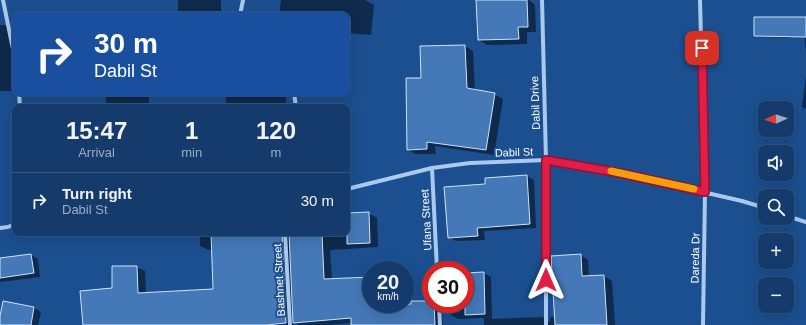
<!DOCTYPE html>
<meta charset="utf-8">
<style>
body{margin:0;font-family:Helvetica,sans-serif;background:#1d4271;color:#f1f3f6;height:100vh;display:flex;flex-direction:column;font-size:15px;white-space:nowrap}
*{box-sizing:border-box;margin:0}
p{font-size:13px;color:#9dadc1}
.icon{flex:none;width:22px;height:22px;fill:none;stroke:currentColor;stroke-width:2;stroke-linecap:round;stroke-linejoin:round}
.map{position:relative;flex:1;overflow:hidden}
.details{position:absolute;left:12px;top:104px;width:338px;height:132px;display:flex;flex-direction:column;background:#143b6b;border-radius:8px;box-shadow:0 4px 16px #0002,0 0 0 1px #33557e}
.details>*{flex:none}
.guide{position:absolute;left:12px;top:12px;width:338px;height:84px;border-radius:8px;box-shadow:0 4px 16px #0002,0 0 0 1px #33557e;background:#1a4fa0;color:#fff;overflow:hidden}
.needle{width:26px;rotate:267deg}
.tools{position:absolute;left:758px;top:101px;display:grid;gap:8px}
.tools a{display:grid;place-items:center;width:36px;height:36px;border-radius:8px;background:#143b6b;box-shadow:0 4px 16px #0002,0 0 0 1px #33557e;font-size:20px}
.speed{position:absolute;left:362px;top:261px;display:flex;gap:8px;font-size:20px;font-weight:700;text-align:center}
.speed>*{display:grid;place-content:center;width:52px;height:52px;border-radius:50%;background:#143b6b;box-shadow:0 4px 16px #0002,0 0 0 1px #33557e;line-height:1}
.speed small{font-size:10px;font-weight:400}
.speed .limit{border:6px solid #d22;background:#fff;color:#111}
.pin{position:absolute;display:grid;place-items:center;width:34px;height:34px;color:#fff;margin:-17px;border-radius:8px;box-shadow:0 2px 6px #0006}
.me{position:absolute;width:44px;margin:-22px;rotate:0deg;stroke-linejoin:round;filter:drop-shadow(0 0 3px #0008)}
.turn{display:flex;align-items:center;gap:14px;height:84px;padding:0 16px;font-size:18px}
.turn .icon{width:52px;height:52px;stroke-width:2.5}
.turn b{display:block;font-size:28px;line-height:34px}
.eta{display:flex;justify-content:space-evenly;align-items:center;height:68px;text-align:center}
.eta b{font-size:24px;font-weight:700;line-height:28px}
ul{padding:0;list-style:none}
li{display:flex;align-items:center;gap:12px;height:56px;padding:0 16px;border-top:1px solid #33557e}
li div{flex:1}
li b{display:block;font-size:15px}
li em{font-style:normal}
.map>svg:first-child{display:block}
</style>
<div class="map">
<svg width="806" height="325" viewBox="0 0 806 325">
<rect width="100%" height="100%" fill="#1b4f8f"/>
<path fill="#0007" d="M178 0H221V15H178Z
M281 0H365L374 5 371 35 347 33V15H279Z
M477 0H529L535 5 536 32H527V44L487 45 479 40Z
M791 20V38L758 37 755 35Z
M0 25H4L14 30 13 25H15V91H0Z
M806 33V53L804 34Z
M465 46 473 51 475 91 494 94 503 99 494 155 435 146 436 154H416L408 150 422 79Z
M806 76V109L802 107Z
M106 93H149V107H106Z
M226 93H286V107H226Z
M527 176 534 180 536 228 484 231 485 240 456 241 449 237 487 185Z
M368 213 377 218 378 247 330 250 332 279 371 278V304H405V303L431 302V304H437L442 307 443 325H352V323L330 325H299L294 322V325H84L113 289 137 267 145 271 146 293 214 290 213 250H209L200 246V233H347V214Z
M31 255 38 259 40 277 0 282V259Z
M580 255 588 260 589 277 604 276 612 281 615 325H484V318L458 319 451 315V304H465V274L484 273 491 277 492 319 542 317 550 322V317H555Z
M34 308 41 312 38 325H0V321Z"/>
<path fill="#4478b7" stroke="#cfe3fa" d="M476 0H527L528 27H518L519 39 478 40Z
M754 17H806V37L754 36Z
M465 45 467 88 495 93 486 150 427 142V149L407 150 406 78H421L420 46Z
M527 175 530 224 477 228 478 236 448 238 444 187 485 184V178Z
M369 212 370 243 347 244V213Z
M211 233H282L286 323 266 325H83L80 291 112 288V266H137L138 293 213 289Z
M289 233H322L324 279 371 277V304H411V301H431V304H434L435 325H351V318L293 323Z
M31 254 34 273 0 278V258Z
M581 254 582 276 604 275 607 325H555L551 256Z
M484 272 485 314 465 315V273Z
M3 301 34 307 31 325H0V316Z"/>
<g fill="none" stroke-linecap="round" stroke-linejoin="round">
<path stroke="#a9c9ee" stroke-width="4" d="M3 0 15 59
M542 0 546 160V325
M700 0 705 192 703 325
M240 15 243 0
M19 93 20 107
M294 93 296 107
M432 168 437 270
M347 189 432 168 470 163 546 160 620 173 742 201 765 208
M787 216 806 222
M0 228 8 227 15 224
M285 233 290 325
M439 304 440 325"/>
</g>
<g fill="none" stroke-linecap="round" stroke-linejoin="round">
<g stroke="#92132f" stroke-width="10">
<path id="route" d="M546 280V160L620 173 705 192 702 48"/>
</g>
<use href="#route" stroke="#e11d48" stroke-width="7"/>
<path stroke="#f59e0b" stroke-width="7" d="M611 171 694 189"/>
</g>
<g text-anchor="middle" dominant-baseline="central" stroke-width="4" stroke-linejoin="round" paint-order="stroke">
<g font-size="11" fill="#fff" stroke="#1b4f8f">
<text transform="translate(535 103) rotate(-92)">Dabil Drive</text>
<text transform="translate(514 152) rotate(-2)">Dabil St</text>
<text transform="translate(426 220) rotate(-93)">Ufana Street</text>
<text transform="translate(695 258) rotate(-89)">Dareda Dr</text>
<text transform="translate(279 280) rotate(-93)">Bashnet Street</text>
</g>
</g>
</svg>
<div class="tools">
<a><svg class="needle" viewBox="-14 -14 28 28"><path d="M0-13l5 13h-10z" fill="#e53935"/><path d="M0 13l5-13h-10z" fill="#9dadc1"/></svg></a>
<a><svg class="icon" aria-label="sound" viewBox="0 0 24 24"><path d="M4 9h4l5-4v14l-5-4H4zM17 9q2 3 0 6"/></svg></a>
<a><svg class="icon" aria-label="search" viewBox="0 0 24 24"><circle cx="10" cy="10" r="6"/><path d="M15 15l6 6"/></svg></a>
<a>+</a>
<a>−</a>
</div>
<div class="speed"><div>20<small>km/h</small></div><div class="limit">30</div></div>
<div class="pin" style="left:702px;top:48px;background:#d93025"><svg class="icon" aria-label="arrive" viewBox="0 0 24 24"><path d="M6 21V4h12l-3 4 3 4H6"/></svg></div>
<svg class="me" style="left:546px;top:280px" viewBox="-20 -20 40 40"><path d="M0-17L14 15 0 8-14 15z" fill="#e11d48" stroke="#fff" stroke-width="4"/></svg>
<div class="guide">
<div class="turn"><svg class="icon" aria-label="right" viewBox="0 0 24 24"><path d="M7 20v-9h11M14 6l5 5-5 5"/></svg><div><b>30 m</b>Dabil St</div></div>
</div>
<section class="details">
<div class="eta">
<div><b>15:47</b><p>Arrival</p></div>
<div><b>1</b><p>min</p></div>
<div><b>120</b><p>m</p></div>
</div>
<ul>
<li><svg class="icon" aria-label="right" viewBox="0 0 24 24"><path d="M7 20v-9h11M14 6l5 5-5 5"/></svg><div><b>Turn right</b><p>Dabil St</p></div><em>30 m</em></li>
</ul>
</section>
</div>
